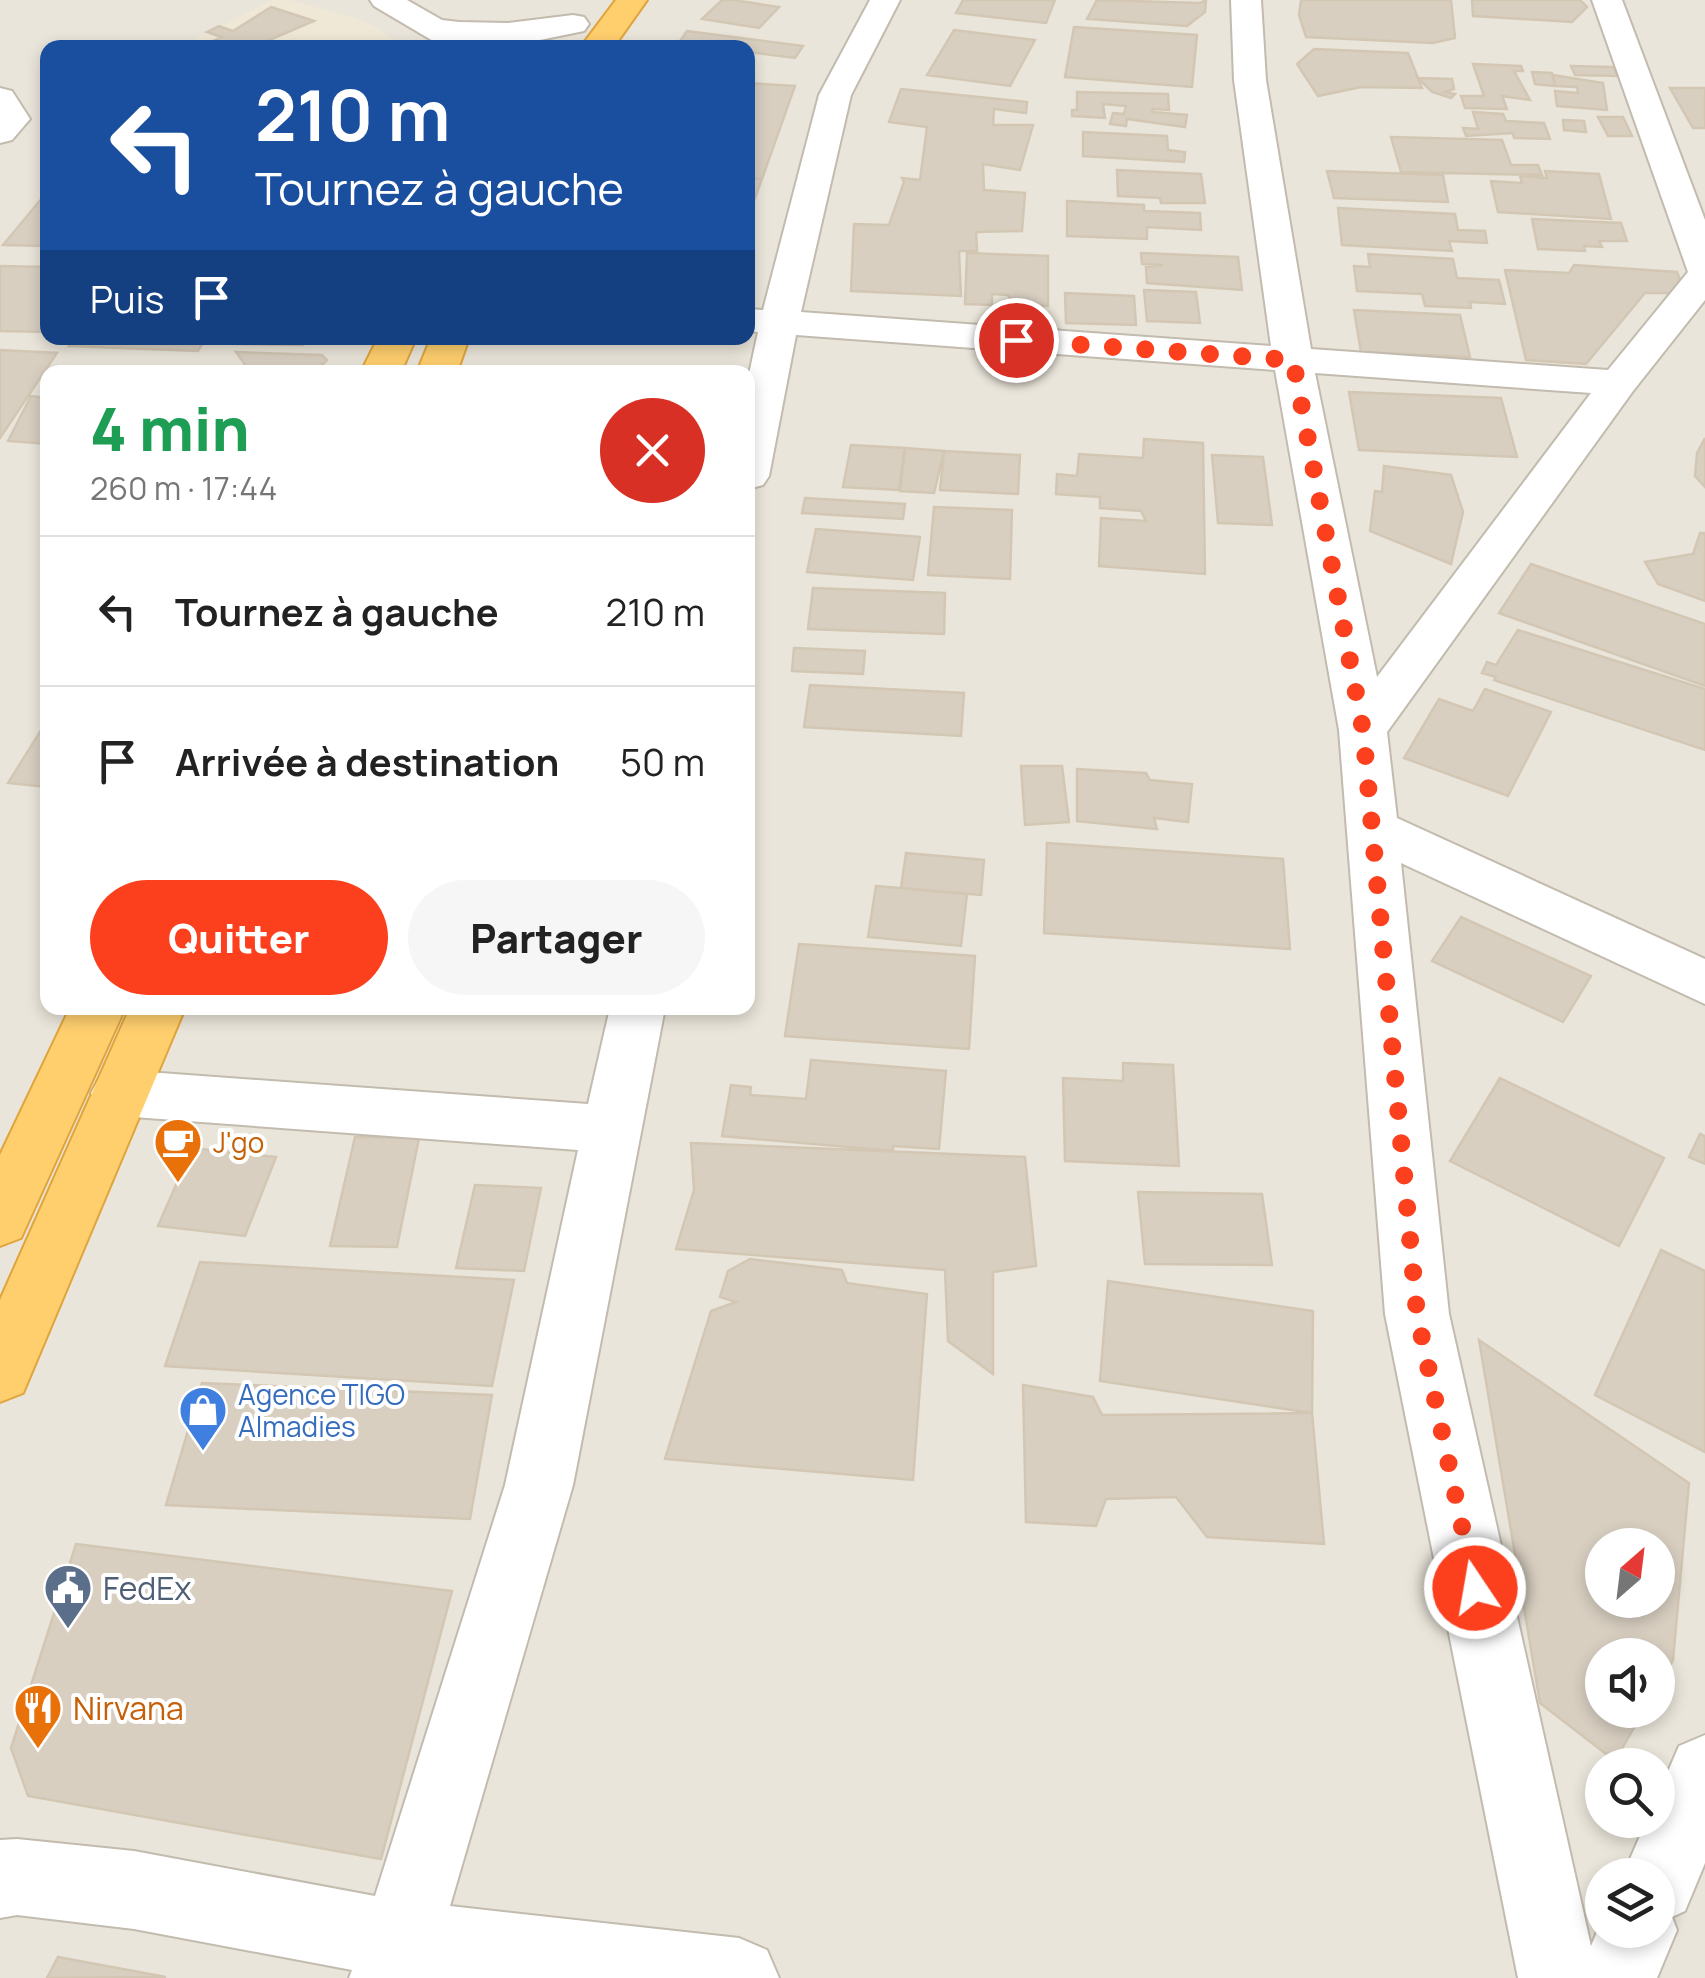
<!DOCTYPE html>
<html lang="fr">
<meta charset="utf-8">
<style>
body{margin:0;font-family:Manrope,sans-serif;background:#f6f6f6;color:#222;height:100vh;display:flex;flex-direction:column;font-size:38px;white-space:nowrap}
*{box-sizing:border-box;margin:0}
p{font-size:32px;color:#767676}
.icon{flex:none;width:55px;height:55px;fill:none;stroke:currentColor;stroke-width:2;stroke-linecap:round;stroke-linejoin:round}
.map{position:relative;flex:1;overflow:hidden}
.side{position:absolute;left:40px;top:365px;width:715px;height:650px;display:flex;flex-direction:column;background:#fff;border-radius:20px;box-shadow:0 5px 15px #0003}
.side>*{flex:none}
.hud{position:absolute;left:40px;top:40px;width:715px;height:305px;border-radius:20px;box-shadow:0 5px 15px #0003;background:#1a4fa0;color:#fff;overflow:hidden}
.needle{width:65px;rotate:28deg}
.tools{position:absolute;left:1585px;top:1528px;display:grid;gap:20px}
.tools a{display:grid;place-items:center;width:90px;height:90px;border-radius:50%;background:#fff;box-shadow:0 5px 15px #0003;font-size:50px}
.pin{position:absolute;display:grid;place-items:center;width:85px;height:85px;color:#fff;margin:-42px;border:5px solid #fff;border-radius:50%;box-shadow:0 2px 10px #0007}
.me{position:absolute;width:110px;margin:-55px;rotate:348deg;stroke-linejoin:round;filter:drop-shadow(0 0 8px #0008)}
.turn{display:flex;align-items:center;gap:35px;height:210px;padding:0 50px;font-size:45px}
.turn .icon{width:130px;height:130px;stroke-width:2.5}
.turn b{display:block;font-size:70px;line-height:85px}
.then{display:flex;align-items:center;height:95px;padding:0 50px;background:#0003;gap:20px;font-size:38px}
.round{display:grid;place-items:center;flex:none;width:105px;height:105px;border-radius:52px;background:#f6f6f6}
.summary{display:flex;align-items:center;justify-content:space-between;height:170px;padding:0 50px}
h1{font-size:60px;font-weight:800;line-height:75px;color:#1e9e55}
.cta{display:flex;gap:20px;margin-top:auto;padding:20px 50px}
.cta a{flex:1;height:115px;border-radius:60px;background:#fc3f1d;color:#fff;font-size:40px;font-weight:800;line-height:115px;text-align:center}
.cta a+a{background:#f6f6f6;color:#222}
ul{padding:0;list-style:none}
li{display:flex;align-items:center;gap:30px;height:150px;padding:0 50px;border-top:2px solid #e0e0e0}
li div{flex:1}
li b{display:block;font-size:38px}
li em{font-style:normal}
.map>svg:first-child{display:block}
</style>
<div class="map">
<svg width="1705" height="1978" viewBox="0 0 1705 1978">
<rect width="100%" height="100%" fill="#f6f3ec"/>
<path fill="#eae5da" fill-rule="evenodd" d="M0 0H1705V1978H0ZM48 48H748V338H48ZM48 372H748V1008H48ZM1602 1545H1658V1600H1602ZM1602 1655H1658V1710H1602ZM1602 1765H1658V1820H1602ZM1602 1875H1658V1930H1602Z"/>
<path fill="#efe8d6" d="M273 0H289L353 17 378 28 403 47 178 48Z"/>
<path fill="#d8cfc1" stroke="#d3c7b4" stroke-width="2.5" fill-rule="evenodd" d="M722 0H733L779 7 759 28 702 19Z
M963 0H1055L1046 23 956 13Z
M1097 0 1200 3 1206 0 1205 12 1187 26 1087 19Z
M1451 0 1455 38 1433 43 1306 37 1299 15 1301 0Z
M1472 0H1580L1587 7 1572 22 1473 16Z
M271 7 314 21 251 48H199L221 37 207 32 219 26 233 31Z
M1074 27 1197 35 1192 87 1065 77Z
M954 30 1035 40 1010 86 927 75Z
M687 31 803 46 795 58 748 52V48H675Z
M1314 49 1408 53 1422 88 1361 87 1318 96 1297 64Z
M1473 64 1521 66 1523 71H1514L1530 100 1502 96 1507 109 1465 108 1461 96H1484Z
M1571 66 1613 67 1618 76 1575 75Z
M1532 72 1552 73 1555 86 1535 84Z
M1553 75 1603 83 1607 110 1557 106 1555 91 1578 93 1577 87 1555 86Z
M1418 78 1452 79 1454 89 1445 92 1455 94 1451 98 1432 92Z
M748 83 795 86 762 179 748 178Z
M1670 88H1705V128H1693Z
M901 89 1027 102 1026 113 994 109 993 125H1033L1020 170 983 164 984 190 1025 193 1022 231 976 232 977 251H959L961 296 851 291 854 224 889 225 904 182 902 178 920 180 927 127 889 122Z
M1077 92 1168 94 1169 110 1153 109 1152 112 1187 115 1185 127 1127 119 1126 126 1110 124 1113 113 1124 114 1126 106 1103 104 1105 118 1072 116V110H1077Z
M1473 112 1503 114 1506 121 1544 123 1550 139 1514 138 1513 133 1466 136 1463 128 1478 129Z
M1598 117H1623L1632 136H1608Z
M1563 120 1584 121 1586 132 1564 130Z
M1083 132 1167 136 1168 150 1185 152 1184 162 1083 156Z
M1391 137 1502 140 1511 165H1538L1542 175 1401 172Z
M1117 170 1201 174 1205 203H1161L1160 198 1118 196Z
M1327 171 1443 175 1448 202 1334 198Z
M1545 171 1599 174 1611 219 1498 212 1491 181 1522 183 1520 176 1547 178Z
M748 178 762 179 748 217Z
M48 191V246L3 245Z
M1067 201 1144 205V211L1200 213 1201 230 1147 227V239L1067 236Z
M1338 208 1455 214 1458 230 1485 231 1487 243 1449 241 1452 251 1342 245Z
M1532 219 1621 223 1627 241H1599L1602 247 1584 246 1585 251 1538 249Z
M967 253 1048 256V306L1013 305 1008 295 992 294V305L965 304Z
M1141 253 1238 257 1242 290 1147 283 1146 267 1163 265 1142 264Z
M1368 254 1453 259 1457 278 1499 280 1505 304 1470 302 1471 308 1425 306 1422 294 1357 291 1354 266 1370 267Z
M1574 265 1677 272 1685 293H1645L1586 364 1526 360 1505 270 1569 273Z
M0 266 48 267V332L0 331Z
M1144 290 1196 292 1200 323 1147 321Z
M1065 293 1134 296 1136 325 1066 323Z
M1354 310 1460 315 1470 357 1361 352Z
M76 338H206L198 351 69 346Z
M244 338H307L303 345 239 344Z
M0 350 57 353 0 438Z
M236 352 322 355 327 360 316 371 256 367 246 372H189L192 367 246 366Z
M1349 392 1501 398 1517 457 1359 450Z
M31 396 48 398V444L8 441Z
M1705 438V487L1695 476 1697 453Z
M1144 439 1203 443 1205 574 1099 566 1101 518 1146 521 1141 511 1100 508V497L1056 494 1057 474 1077 476 1079 454 1143 458Z
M851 445 905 448 899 490 843 487Z
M905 448 944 451 934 493 900 491Z
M944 451 1020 455 1018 494 940 490Z
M1212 455 1263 457 1272 525 1218 523Z
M1384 466 1451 475 1463 512 1451 564 1370 531 1375 491 1382 492Z
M805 498 905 504 903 519 802 513Z
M934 507 1012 510 1010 579 928 575Z
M816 529 920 537 913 580 807 572Z
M1700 533H1705V601L1658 584 1645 562 1693 554Z
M1531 564 1705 624V686L1499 613Z
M813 588 945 593 944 634 808 629Z
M1518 630 1705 689V750L1494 680 1496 677 1482 673 1487 662 1496 665Z
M794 648 865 651 863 674 792 671Z
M810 685 964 693 961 736 804 727Z
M1485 689 1551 712 1508 796 1404 758 1439 699 1473 711Z
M48 719V787L8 783Z
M1021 766H1062L1069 822 1025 825Z
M1077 769 1146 773 1150 780 1192 784 1188 822 1154 818 1157 829 1077 821Z
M1047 843 1283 859 1290 949 1044 933Z
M906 853 984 860 981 895 901 888Z
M876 886 967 894 961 946 868 937Z
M1461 917 1591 976 1563 1022 1432 961Z
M799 944 975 956 969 1049 785 1036Z
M811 1060 946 1071 939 1149 893 1146V1151L722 1136 731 1085 751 1087 750 1095 806 1099Z
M1123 1063 1173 1065 1179 1166 1065 1161 1063 1078 1123 1081Z
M1500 1078 1664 1158 1619 1246 1450 1161Z
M1700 1134 1705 1136V1164L1689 1157Z
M355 1137 419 1138 397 1247 330 1246Z
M691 1143 1025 1157 1036 1266 993 1272V1374L948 1341 945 1270 676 1249 694 1190Z
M192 1148 276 1157 245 1236 158 1226Z
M475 1185 541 1188 524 1271 456 1268Z
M1138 1192 1262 1194 1272 1265 1145 1264Z
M1661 1250 1705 1271V1452L1595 1395Z
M750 1259 842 1270 847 1283 927 1294 913 1480 665 1459 711 1311 736 1302 720 1297 728 1271Z
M200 1262 514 1280 492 1386 165 1366Z
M1108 1281 1313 1311 1312 1413 1100 1381Z
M1479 1340 1689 1483 1673 1660 1658 1687V1655H1602V1710H1644L1615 1761 1540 1703ZM1602 1545H1658V1600H1602Z
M202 1383 492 1395 470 1519 166 1505Z
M1023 1385 1093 1397 1102 1415 1312 1413 1324 1544 1207 1537 1176 1497 1106 1499 1096 1526 1026 1522Z
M76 1544 452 1591 381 1859 28 1796 11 1748Z
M58 1957 166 1977 47 1978Z"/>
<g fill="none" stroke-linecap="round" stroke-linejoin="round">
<g stroke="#c2bbae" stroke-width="4">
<path id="minor" d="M370 0H407L442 20 459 22 508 23 573 15 584 17 589 24 584 31 540 40 481 42 485 48H445L374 6Z
M870 0H900L851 95 801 312 1271 346 1234 80 1231 0H1261L1266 80 1311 349 1608 370 1688 272 1592 0H1622L1705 220V300L1633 391 1387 732 1397 818 1705 959V1004L1401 863 1449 1314 1591 1946 1602 1920V1930H1658V1875H1623L1647 1820H1658V1795L1679 1746 1705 1735V1863L1685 1911 1672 1917 1677 1930 1657 1978H1518L1385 1314 1339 730 1275 370 796 335 769 476 763 485 748 489V379L758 332 748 331V309L763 310 819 95ZM1315 373 1591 393 1377 677Z
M0 88 12 91 30 119 12 140 0 143Z
M610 1008H665L573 1485 450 1906 739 1938 767 1950 779 1978H349L352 1970 134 1929 17 1915 0 1918V1840L17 1839 134 1851 375 1896 505 1485 578 1150 120 1116 100 1109 91 1093 100 1077 120 1070 588 1104Z"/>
</g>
<g stroke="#e0a43c" stroke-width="4">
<path id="highway" d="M616 0H647L613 48H580Z
M378 338H416L401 372H361Z
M431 338H469L457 372H417Z
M70 1008H125L21 1238 0 1246V1155Z
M130 1008H185L23 1393 0 1402V1300Z"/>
</g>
<use href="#minor" fill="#fff" fill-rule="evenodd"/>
<use href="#highway" fill="#ffcf6e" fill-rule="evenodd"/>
</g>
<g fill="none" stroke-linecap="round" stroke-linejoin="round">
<path stroke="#fc3f1d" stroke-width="18" stroke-dasharray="0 32.4" d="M1016 340 1293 360 1363 730 1417 1314 1475 1588"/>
</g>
<defs>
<g id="cafe-pin" transform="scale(2.5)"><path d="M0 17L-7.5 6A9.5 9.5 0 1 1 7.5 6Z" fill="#e8710a" stroke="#fff"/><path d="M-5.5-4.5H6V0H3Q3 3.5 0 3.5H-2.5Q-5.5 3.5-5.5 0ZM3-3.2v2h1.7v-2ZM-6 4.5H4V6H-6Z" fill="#fff"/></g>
<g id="shop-pin" transform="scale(2.5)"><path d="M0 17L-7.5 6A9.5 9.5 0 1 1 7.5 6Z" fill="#3f7fe0" stroke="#fff"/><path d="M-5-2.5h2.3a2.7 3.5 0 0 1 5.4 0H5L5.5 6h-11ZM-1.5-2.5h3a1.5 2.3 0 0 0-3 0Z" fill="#fff"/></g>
<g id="civic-pin" transform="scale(2.5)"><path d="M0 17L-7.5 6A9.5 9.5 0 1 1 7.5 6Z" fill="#5c6f8a" stroke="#fff"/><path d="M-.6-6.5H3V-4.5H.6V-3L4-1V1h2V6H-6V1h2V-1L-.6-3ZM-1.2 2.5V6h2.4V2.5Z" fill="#fff"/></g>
<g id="restaurant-pin" transform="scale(2.5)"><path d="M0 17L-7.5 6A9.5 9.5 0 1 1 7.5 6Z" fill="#e8710a" stroke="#fff"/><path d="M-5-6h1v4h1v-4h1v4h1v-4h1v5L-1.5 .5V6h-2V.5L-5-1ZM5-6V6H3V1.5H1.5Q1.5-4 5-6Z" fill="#fff"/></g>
</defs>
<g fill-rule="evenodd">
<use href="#cafe-pin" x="178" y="1142"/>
<use href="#shop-pin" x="203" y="1410"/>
<use href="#civic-pin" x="68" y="1588"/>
<use href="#restaurant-pin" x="38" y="1708"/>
</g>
<g text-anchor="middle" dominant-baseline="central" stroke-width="8" stroke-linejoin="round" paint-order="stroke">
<g font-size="28" fill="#c56008" stroke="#fff" text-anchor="start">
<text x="213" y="1142">J'go</text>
</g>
<g font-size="28" fill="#366cbe" stroke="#fff" text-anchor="start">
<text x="238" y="1394">Agence TIGO<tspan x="238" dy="32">Almadies</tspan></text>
</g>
<g font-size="32" fill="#4e5e75" stroke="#fff" text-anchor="start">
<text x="103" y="1588">FedEx</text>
</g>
<g font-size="32" fill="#c56008" stroke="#fff" text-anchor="start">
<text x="73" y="1708">Nirvana</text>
</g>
</g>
</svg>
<div class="tools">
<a><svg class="needle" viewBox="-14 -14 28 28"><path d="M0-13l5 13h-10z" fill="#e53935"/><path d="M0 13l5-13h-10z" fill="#767676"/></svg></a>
<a><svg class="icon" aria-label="sound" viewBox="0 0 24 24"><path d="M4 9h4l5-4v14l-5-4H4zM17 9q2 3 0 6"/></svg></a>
<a><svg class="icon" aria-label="search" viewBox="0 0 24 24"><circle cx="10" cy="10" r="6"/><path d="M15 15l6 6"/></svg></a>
<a><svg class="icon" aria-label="layers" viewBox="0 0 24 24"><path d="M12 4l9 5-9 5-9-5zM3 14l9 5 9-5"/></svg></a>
</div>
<div class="pin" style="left:1016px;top:340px;background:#d93025"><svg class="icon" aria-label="arrive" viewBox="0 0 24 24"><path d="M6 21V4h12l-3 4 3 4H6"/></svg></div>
<svg class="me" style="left:1475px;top:1588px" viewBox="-20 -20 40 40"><circle r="17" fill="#fc3f1d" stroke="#fff" stroke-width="3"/><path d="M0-11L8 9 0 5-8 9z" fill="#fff"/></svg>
<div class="hud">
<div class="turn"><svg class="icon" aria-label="left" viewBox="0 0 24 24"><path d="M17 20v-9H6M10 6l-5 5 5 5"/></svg><div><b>210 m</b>Tournez à gauche</div></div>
<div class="then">Puis<svg class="icon" aria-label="arrive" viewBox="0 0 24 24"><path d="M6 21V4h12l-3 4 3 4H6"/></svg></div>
</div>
<section class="side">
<div class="summary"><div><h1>4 min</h1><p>260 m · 17:44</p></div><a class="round" style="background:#d93025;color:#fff"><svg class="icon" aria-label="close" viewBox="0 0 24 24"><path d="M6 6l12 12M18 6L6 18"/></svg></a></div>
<ul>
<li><svg class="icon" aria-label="left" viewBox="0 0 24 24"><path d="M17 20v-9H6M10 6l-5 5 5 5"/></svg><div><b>Tournez à gauche</b></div><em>210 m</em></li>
<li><svg class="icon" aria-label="arrive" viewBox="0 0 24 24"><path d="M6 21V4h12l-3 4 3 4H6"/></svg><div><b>Arrivée à destination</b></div><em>50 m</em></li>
</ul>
<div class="cta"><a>Quitter</a><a>Partager</a></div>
</section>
</div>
